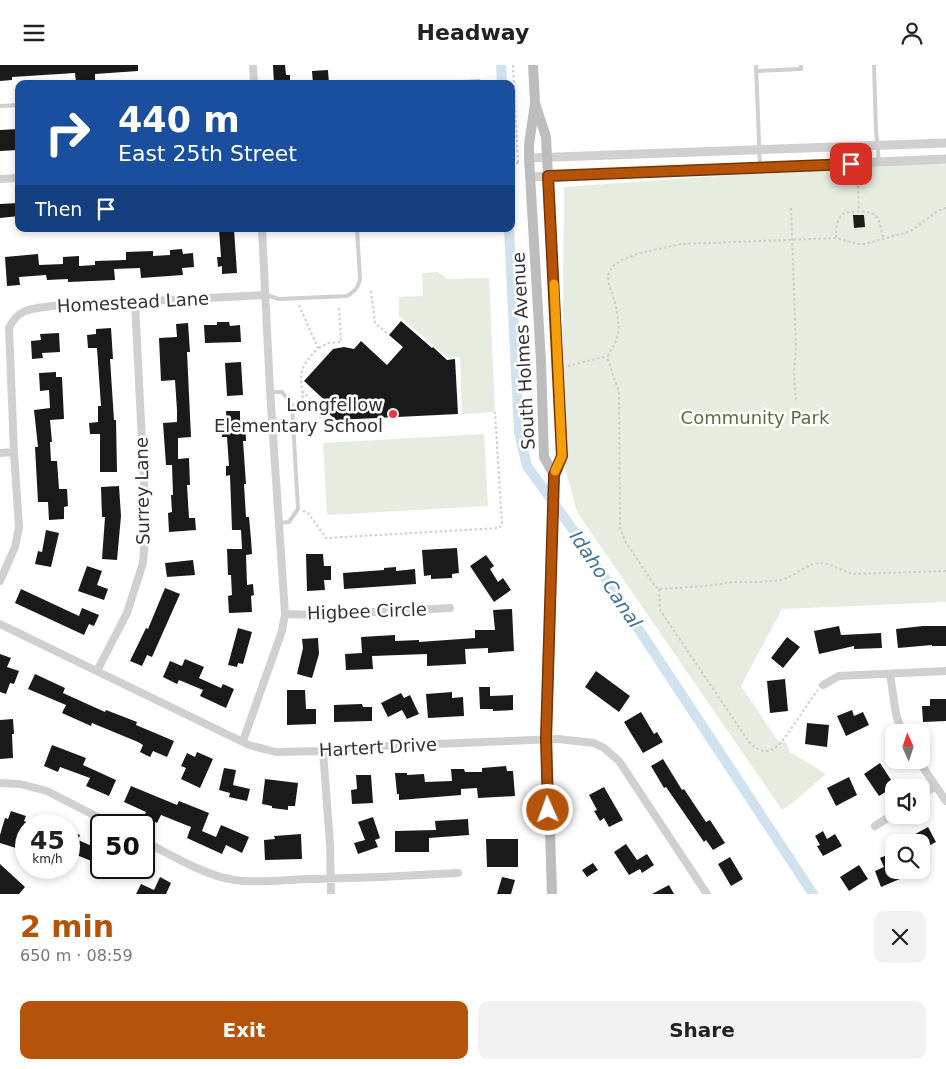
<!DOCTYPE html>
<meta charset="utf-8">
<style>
body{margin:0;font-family:"DejaVu Sans",sans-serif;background:#f2f2f2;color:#222;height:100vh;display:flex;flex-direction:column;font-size:19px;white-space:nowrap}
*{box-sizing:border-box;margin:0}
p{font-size:16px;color:#767676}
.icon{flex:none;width:28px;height:28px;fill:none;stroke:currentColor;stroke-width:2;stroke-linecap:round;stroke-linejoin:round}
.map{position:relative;height:829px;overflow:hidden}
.panel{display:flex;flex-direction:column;background:#fff;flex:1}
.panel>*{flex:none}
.hud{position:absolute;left:15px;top:15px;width:500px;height:152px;border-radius:10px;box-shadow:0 2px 8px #0003;background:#1a4fa0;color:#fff;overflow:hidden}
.needle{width:32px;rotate:357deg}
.fabs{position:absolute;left:885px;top:659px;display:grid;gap:10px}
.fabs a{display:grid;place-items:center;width:45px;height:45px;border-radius:10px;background:#fff;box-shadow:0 2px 8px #0003;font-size:25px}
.speed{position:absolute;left:15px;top:749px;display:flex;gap:10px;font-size:25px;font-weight:700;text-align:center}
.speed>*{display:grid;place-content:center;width:65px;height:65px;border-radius:50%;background:#fff;box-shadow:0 2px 8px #0003;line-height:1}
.speed small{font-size:12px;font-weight:400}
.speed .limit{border:2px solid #111;border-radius:8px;background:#fff;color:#111}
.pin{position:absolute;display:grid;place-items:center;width:42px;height:42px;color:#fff;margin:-21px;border-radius:10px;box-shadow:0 2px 8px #0006}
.me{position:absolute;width:55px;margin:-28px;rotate:358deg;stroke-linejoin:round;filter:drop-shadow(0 0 4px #0008)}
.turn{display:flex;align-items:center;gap:18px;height:105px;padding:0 20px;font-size:22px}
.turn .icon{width:65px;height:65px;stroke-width:2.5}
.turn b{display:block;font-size:35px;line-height:42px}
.then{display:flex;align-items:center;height:48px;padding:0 20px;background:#0003;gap:10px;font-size:19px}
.round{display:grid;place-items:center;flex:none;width:52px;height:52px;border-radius:10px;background:#f2f2f2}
.overview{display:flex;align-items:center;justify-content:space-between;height:85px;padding:0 20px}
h1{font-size:30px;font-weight:700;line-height:38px;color:#b45309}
.cta{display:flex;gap:10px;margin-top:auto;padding:10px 20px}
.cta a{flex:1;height:58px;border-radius:10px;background:#b45309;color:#fff;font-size:20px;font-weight:700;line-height:58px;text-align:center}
.cta a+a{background:#f2f2f2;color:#222}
header{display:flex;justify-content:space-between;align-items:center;height:65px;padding:0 20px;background:#fff;font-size:22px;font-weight:700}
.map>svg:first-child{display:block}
</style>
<header><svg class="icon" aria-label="menu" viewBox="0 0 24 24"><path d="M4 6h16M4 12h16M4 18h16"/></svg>Headway<svg class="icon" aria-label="person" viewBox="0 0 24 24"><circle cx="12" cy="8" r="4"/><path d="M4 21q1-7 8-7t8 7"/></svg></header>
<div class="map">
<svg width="946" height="829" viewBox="0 0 946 829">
<rect width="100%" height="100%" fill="#fff"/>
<path fill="#e6ecdf" d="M946 95V537L782 544 741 621 778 676 786 677 790 687 826 709 796 735 782 745 577 447 562 391 564 122Z
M438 207 447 214 489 213 495 347 462 349 460 292 448 293 399 251V232L423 231 422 208Z
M484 369 488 441 327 450 323 378Z"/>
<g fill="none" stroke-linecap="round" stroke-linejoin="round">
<path stroke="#cfe2ee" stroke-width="10" d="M501 0 502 19
M509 164 519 367 527 401 576 469 813 829"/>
</g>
<path fill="#1a1a1a" d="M0 0H138V6L95 9V17L76 18 75 8 12 12V15L0 16Z
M273 0H285L286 10H290V19H274Z
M328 5 329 19H313L312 6Z
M19 64V85L0 86V65Z
M19 138V151L0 153V139Z
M853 150H864L865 162 854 163Z
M219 164H234L237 208 222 209V201L218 202 217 192H221Z
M182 184 183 189 193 188 194 202 182 203 183 210 141 213 140 203 114 204 115 215 68 217V214L47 215 46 210 19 212 20 220 7 221 5 192 38 189 39 200 63 199V192L79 191V201L95 200V196L126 195V187L153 186V191L170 190V185Z
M401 256 432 283 433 282 447 295 455 294 458 349 336 355 327 347 332 342 304 316 333 284 344 282 354 284 361 276 387 300 403 282 389 270Z
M217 257H229L230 261 240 260 241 277 205 278 204 260H217Z
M188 258 190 287H187L191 372 178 373V394L189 393 190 420H187L189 453H195L196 465 169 467 168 448 172 447 171 430H173L172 400H166L163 358 177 357V345L175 315 161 316 159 273 177 272 176 259Z
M111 263 113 294H110L114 355H116L117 407H100V369H90L89 358 98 357V341H101L97 283H88L87 270 96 269V264Z
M59 268 60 287 42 288 43 293 32 294 31 276 41 275 40 269Z
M241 297 243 330 227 331 225 298Z
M56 307V312H62L64 354 50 355 52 377H50L51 396H57L59 424H67L68 441 64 442V454L49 455 48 437H38L35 382H38L34 345 50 343 49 325 40 326 39 308Z
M226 346H240V356H245L246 376H243L246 419H244L246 452H249L251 474 252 489 246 490 247 520 253 519 254 530 251 531 252 547 229 548 228 531 232 530 231 510H228L227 484H242L241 465H232L230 410 226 411V401H229L227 372H222V362L227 361Z
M119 421 121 451 117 495 102 494 105 452H102L101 422Z
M46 465 59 468 51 502 35 499 38 486 42 487Z
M457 483 459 508 452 509V513L431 514V510L424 511 422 485Z
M306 489H323L324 501H331V515H324L325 525 307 526Z
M486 490 494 501 490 504 498 517 503 513 511 525 494 537 470 501Z
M193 495 195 510 167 512 165 498Z
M87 501 102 506 97 520 108 524 104 535 78 526Z
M396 502V506L415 504 416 519 344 524 343 508 384 505V503Z
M165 523 180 529 152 592 147 590 142 601 130 596 146 563 148 564Z
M21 524 79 551 82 543 99 550 94 561 89 559 84 570 15 538Z
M512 544 514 586 488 588V583L465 584 466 599 427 601V589L372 591 373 604 346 605 345 589 362 588 361 572 395 570V576L419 575V577L475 573V565H495L493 545Z
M839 561 841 570 881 568 882 583 854 584V581L819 589 814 566Z
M923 561H946V581H932V580L898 583 896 564Z
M238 563 252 567 243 599 238 598 237 602 228 600Z
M787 572 800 582 783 603 771 593Z
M318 573 319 589 312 613 297 609 303 583 302 574Z
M0 589 11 593 7 602 19 606 14 619 10 618 6 629 0 627Z
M185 594 204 602 199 613 221 623 223 619 234 624 226 643 200 631 203 625 179 615 177 619 163 612 170 596 182 601Z
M596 606 630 631 619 647 585 622Z
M35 609 65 623 63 628 105 647 106 645 137 657 136 660 174 676 167 692 153 686 150 692 140 687 143 680 138 677 92 658 91 661 62 648 66 640 28 624Z
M785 614 788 646 770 648 767 616Z
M479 622H490V631L513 630V645L493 646V644H480Z
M287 625H305L306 644H316V659L287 660Z
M452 627V633L463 632 464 651 428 653 426 629Z
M401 628 404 633 410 630 419 649 407 654 402 645 388 652 381 638Z
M930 634H946V656L923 657 922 641H930Z
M362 639 363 642H372V656L334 657V640Z
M852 645 854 651 863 647 869 660 846 671 837 651Z
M641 647 654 669 657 667 663 677 643 688 624 657Z
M13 654 14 669H12L13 693 0 694V655Z
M807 658 829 660 827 682 805 679Z
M52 680 86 693 83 700 116 715 109 731 86 721 90 713 60 702 58 707 44 701Z
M197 687 213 694 200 723 181 714 186 703 181 701 187 688 195 692Z
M663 694 682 725 684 724 706 757 710 755 725 778 713 785 706 775 704 777 666 722 664 723 651 701Z
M880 698 895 721 879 731 864 709Z
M506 701 507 706H513L515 731 478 733 477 723 461 724V730L424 733 399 735V729H397L395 708H407V710L424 709 425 717 452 716 451 704H464L465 707H482V703Z
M224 703 236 705 233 720 250 724 247 736 229 732 230 728 219 725Z
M356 710H371L373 738 352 739 351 725 357 724Z
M849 712 857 730 836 741 827 723Z
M265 714 298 718 295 741H288V745L272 743V741L262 739Z
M131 721 177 740 179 736 209 748 202 766 216 772 221 760 249 772 242 788 226 780 222 789 187 773 191 762 161 750 157 758 144 752 146 747 124 737Z
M604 722 623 755 609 762 604 753 600 756 594 746 597 745 589 730Z
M11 746 26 751 24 756 26 757V769L21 767 16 783 0 778V770L5 753 8 754Z
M373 752 380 773 375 775 378 782 358 789 354 778 365 775 358 757Z
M468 754 469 770 429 773V787H395V766L436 765 435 756Z
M928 762 936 777 921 785V778H899Z
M69 766 80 770 78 775 99 784 101 779V802H127L123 812 92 800 94 797 69 787Z
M823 766 827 774 835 769 842 781 823 791 817 781 820 780 815 771Z
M301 769 302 794 265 795 264 775 275 774 274 771Z
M486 774H518V802H487Z
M626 779 637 795 647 789 654 800 642 808 640 804 629 810 614 787Z
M894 787V805H899L902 813 881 822 875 806 884 802 880 793Z
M730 792 743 814 731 821 718 799Z
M593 798 598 805 587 812 582 805Z
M0 799 25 822 19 829H0Z
M859 800 868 814 849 826 840 812Z
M160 812 171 818 166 829H136L141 819 154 825Z
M502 812 515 815 511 829H497Z
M669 820 674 829H652Z"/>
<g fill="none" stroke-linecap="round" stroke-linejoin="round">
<path stroke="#cdcdcd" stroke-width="2" stroke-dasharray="2.5 2.5" stroke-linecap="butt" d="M513 0 518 97
M511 98H519
M858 121 859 146
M791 143 796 281 794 308 796 338
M946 143 937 146 911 166 865 179H858L836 173 681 179 640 188 622 195 613 201 608 210 609 220 616 241 619 265 616 276 608 291V295L619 327 620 462 625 476 655 521 659 524 706 521 733 517H759L782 515 791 511 810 500 820 498 828 499 852 509 946 506
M836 173C836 165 836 156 842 150 847 145 871 145 876 151 881 157 881 166 883 173
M371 226 375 258 387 268
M299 240 318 283C298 304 300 308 303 336
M319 283 328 278 341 277 339 241
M568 301 607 291
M302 326 335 358 349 357
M305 366 312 362 324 347
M303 446 308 448 326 473 499 463 502 460 495 347
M659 524 660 545 749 677C755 684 763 689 773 684 784 679 807 638 818 625"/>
<path stroke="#d0d0d0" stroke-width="4" d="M756 0 760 102
M874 0 876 66 879 97
M756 6 801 4V0
M426 19 479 16
M0 41 19 40
M266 230 279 234 347 231C355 226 358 223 360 214L357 164
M270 327H282L292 340 298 444 289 457 278 458"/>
<path stroke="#d0d0d0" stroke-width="8" d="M253 0 254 19
M0 114 19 113
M0 388 14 387
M0 516 15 482 19 462 14 387 9 263C18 243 32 244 52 241L266 230
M285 549 318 550 450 543
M0 559 249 680 276 687 323 686 385 681 558 674 594 678 604 683 619 696 707 829
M97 606 127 548 143 498 146 458 135 237
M890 609 896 649 902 668
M823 620 839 611 946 606
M243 676 282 566 285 549 270 325 262 164
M323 686 330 779 331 829
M918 695 946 736
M0 718 20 719 47 726 113 760
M921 730 936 721
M875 761 894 749
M144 776C169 789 206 811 234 815 262 819 286 814 314 814 362 813 410 811 458 808"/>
<path stroke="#d0d0d0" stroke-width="9" d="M529 93 946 78
M531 112 946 94"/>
<path stroke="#bdbdbd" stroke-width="10" d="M533 0 535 38 529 80V93L541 296 544 392 554 410
M535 38 546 72 562 391 554 410 547 673 552 829"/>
</g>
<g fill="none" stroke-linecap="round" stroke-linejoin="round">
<g stroke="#753606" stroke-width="12">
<path id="route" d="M548 745 546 673 554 410 562 391 548 111 851 99"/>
</g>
<use href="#route" stroke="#b45309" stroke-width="9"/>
<path stroke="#f59e0b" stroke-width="9" d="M554 219 562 391 555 406"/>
</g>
<circle fill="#e63946" stroke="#fff" stroke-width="2" cx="393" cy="349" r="5"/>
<g text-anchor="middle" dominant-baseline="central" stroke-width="5" stroke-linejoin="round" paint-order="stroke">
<g font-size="18" fill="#333" stroke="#fff">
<text transform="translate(133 237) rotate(-3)">Homestead Lane</text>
<text transform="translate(523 286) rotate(-93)">South Holmes Avenue</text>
<text transform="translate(142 426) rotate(-91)">Surrey Lane</text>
<text transform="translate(367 546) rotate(-2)">Higbee Circle</text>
<text transform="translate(378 682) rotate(-3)">Hartert Drive</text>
</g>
<g font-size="18" fill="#333" stroke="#fff" text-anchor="end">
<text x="383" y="339">Longfellow<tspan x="383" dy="21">Elementary School</tspan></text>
</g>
<g font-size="18" fill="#56703f" stroke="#fff">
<text x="755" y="352">Community Park</text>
</g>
<g font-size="19" font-style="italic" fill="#3f7597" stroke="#fff">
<text transform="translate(606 514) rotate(56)">Idaho Canal</text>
</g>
</g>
</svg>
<div class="fabs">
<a><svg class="needle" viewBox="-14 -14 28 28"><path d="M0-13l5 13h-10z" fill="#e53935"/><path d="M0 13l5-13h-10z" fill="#767676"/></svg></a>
<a><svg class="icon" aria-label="sound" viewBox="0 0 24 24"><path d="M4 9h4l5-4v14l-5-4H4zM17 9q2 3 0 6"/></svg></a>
<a><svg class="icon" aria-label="search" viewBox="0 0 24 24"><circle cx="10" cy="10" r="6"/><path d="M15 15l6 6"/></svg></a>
</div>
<div class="speed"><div>45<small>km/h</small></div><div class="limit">50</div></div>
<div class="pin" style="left:851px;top:99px;background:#d93025"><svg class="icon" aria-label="arrive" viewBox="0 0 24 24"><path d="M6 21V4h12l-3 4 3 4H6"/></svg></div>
<svg class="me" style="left:548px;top:745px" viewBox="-20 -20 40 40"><circle r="17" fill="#b45309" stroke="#fff" stroke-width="3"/><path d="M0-11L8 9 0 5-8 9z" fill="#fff"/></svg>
<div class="hud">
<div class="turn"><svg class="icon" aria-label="right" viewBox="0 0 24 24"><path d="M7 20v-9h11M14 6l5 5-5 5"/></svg><div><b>440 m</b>East 25th Street</div></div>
<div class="then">Then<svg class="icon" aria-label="arrive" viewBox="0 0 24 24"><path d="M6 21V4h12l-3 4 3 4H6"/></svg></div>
</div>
</div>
<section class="panel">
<div class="overview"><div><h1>2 min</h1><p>650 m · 08:59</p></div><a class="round"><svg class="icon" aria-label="close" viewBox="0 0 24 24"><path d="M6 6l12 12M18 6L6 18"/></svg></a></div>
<div class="cta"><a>Exit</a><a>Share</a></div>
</section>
